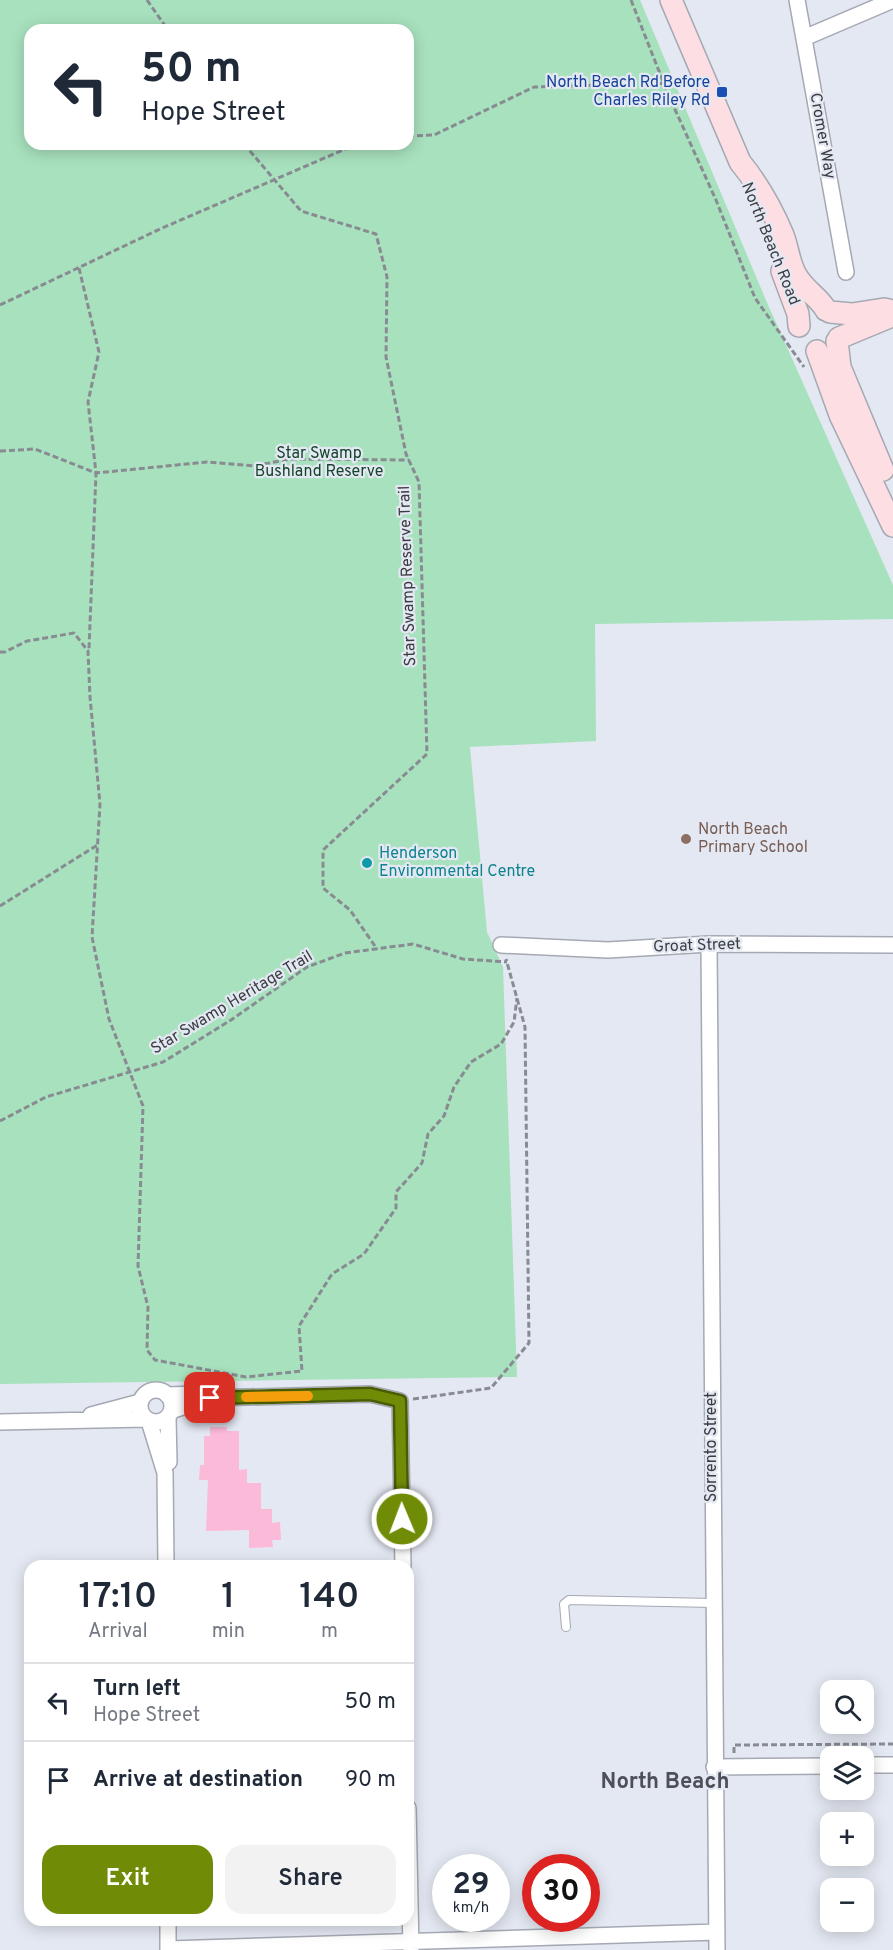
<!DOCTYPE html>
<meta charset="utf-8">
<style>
body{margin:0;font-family:Overpass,sans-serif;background:#f2f2f3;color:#1f2937;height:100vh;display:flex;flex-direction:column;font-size:22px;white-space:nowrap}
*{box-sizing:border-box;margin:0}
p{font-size:20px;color:#747a83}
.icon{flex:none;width:33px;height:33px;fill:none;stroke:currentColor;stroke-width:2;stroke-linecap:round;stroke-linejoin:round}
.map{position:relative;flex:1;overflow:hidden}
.side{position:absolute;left:24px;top:1560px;width:390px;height:366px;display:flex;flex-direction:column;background:#fff;border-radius:18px;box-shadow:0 3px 15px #0003}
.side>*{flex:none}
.hud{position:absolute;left:24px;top:24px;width:390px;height:126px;border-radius:18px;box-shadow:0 3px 15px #0003;background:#fff;color:#1f2937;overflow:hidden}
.buttons{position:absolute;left:820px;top:1680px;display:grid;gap:12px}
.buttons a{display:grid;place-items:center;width:54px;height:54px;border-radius:12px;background:#fff;box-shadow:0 3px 15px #0003;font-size:30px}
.speed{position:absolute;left:432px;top:1854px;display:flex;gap:12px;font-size:30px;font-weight:700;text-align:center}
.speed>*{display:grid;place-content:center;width:78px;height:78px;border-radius:50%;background:#fff;box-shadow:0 3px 15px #0003;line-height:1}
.speed small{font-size:15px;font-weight:400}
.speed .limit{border:9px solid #d22;background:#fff;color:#111}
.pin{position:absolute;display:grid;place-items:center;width:51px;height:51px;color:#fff;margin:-26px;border-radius:12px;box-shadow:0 3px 9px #0006}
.me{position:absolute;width:66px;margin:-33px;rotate:359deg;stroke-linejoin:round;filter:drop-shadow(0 0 4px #0008)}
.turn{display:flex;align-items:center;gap:21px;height:126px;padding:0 18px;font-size:27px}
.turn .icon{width:78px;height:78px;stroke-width:2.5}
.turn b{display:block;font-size:42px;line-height:51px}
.eta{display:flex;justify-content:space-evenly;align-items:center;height:102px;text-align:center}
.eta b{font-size:36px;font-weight:600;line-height:42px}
.primary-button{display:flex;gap:12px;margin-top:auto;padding:12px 18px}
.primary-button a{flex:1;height:69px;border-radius:18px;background:#708c06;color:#fff;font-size:24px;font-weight:600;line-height:69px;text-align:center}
.primary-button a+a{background:#f2f2f3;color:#1f2937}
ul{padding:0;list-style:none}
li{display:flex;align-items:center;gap:18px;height:78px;padding:0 18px;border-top:2px solid #e0e1e3}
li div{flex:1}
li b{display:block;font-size:22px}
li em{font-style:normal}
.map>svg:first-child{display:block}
</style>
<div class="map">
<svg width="893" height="1950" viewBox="0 0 893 1950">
<rect width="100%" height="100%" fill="#e4e8f2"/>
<path fill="#a8e1bd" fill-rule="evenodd" d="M0 0H640L765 298 893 585V619L595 624 596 741 470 747 487 932 503 967 517 1377 0 1384ZM30 30H408V144H30Z"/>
<path fill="#fbbad8" d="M210 1427H227V1431H239V1470L247 1469V1483H261V1509H272V1523L280 1522 281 1540H272L273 1547 249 1548V1530L206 1531 208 1480H199L200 1465H204V1436H210Z"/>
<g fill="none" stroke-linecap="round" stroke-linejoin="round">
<g stroke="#a5a9b3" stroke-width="10">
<path id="lane" d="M566 1627 564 1604 569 1600 713 1603"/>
</g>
<g stroke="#a5a9b3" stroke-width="18">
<path id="street" d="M797 0 846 272
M804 38 893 0
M709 944 717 1950
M501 945 608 950 709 944 893 945
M140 1406a16 16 0 1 1 32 0a16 16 0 1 1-32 0Z
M167 1395 200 1394 210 1398 370 1394 400 1401 403 1566
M171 1411 210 1398
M91 1415 140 1402
M168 1418 169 1462
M149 1421 165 1473 166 1566
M0 1422 146 1419
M864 1765H893
M714 1767 831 1766
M408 1808 411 1949
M168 1920V1950
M168 1949 717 1932"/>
</g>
<g stroke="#a5a9b3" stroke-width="24">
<path id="secondary" d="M671 0 740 162C758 184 772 209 783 235 788 248 789 263 796 275 806 292 819 297 826 310
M782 271 798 314 799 326
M830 312 852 314 884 309 893 311
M839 338 892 316
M837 341 840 367 883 470
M817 351 840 415 893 526"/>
</g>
<path stroke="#888b92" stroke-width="3" stroke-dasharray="6 3" stroke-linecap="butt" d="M147 0 168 30
M631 0 668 94 716 200 755 298 804 367
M408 136 434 135 534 87 672 83
M244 144 301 211 376 234 387 277 386 357 406 454 419 482 427 754 323 850V888L350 910 377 949
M79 268 99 352 88 402 96 473 207 462 254 466 290 459 409 460
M0 305 160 229 357 144
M0 451 35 449 96 473 89 649
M0 652H5L27 641 74 633 88 651 90 697 100 804 92 937 109 1019 143 1106 138 1266 148 1307 147 1350 155 1360 246 1377 302 1371 299 1326 332 1274 364 1254 396 1208V1192L422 1163 428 1134 444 1116 454 1087 471 1062 501 1044 514 1022 517 998
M0 906 99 844
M0 1121 46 1097 163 1062 231 1020 307 967 345 953 413 944 463 959 507 962
M413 1399 491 1388 529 1343 525 1027 506 959
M734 1753V1745L893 1744"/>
<use href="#lane" stroke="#fff" stroke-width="8"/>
<use href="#street" stroke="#fff" stroke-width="15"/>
<use href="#secondary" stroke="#fddee3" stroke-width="21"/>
</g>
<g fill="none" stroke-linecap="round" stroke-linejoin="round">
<g stroke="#495b04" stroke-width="15">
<path id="route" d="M210 1398 370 1394 400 1401 402 1519"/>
</g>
<use href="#route" stroke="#708c06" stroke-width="10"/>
<path stroke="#f59e0b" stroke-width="10" d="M246 1397 308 1396"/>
</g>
<rect fill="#1a4fb4" stroke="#e4e8f2" stroke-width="2" x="716" y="86" width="12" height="12" rx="3"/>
<circle fill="#8d6e63" stroke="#e4e8f2" stroke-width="2" cx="686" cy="839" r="6"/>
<circle fill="#0f9aa8" stroke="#e4e8f2" stroke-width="2" cx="367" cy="863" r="6"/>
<g text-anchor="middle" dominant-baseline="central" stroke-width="4.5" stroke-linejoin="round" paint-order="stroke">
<g font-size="16" fill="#164399" stroke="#e4e8f2" text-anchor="end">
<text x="710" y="83">North Beach Rd Before<tspan x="710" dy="18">Charles Riley Rd</tspan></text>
</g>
<g font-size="16" fill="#3b3d41" stroke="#e4e8f2">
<text transform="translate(822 136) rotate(80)">Cromer Way</text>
<text transform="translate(770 244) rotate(68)">North Beach Road</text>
<text transform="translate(408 576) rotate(-92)">Star Swamp Reserve Trail</text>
<text transform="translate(697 946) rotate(-2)">Groat Street</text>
<text transform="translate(232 1003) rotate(-31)">Star Swamp Heritage Trail</text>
<text transform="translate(712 1447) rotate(-90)">Sorrento Street</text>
</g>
<g font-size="16" fill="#14442a" stroke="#e4e8f2">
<text x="319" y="454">Star Swamp<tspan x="319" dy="18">Bushland Reserve</tspan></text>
</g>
<g font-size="16" fill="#785e54" stroke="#e4e8f2" text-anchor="start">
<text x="698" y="830">North Beach<tspan x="698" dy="18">Primary School</tspan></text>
</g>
<g font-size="16" fill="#0d838f" stroke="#e4e8f2" text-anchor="start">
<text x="379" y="854">Henderson<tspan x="379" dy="18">Environmental Centre</tspan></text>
</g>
<g font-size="22" font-weight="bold" fill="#4e5059" stroke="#e4e8f2">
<text x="665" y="1782">North Beach</text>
</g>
</g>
</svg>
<div class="buttons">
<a><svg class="icon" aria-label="search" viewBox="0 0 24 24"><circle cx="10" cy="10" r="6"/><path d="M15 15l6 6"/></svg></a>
<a><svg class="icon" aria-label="layers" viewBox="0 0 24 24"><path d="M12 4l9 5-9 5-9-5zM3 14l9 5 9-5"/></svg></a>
<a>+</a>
<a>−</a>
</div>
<div class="speed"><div>29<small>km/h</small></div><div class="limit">30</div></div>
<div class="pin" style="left:210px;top:1398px;background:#d93025"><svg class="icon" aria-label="arrive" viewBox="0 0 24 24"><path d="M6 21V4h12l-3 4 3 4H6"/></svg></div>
<svg class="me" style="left:402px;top:1519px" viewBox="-20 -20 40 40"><circle r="17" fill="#708c06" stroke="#fff" stroke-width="3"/><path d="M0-11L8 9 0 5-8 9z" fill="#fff"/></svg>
<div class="hud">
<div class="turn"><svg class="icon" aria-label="left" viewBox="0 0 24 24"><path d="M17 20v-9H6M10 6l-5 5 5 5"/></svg><div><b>50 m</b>Hope Street</div></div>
</div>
<section class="side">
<div class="eta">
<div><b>17:10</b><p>Arrival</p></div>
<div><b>1</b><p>min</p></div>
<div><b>140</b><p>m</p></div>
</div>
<ul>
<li><svg class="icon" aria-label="left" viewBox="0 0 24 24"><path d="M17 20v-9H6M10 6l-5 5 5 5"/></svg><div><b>Turn left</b><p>Hope Street</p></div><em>50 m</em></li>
<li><svg class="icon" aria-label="arrive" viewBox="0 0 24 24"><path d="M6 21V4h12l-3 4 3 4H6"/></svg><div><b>Arrive at destination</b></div><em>90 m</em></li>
</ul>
<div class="primary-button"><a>Exit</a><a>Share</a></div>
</section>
</div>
